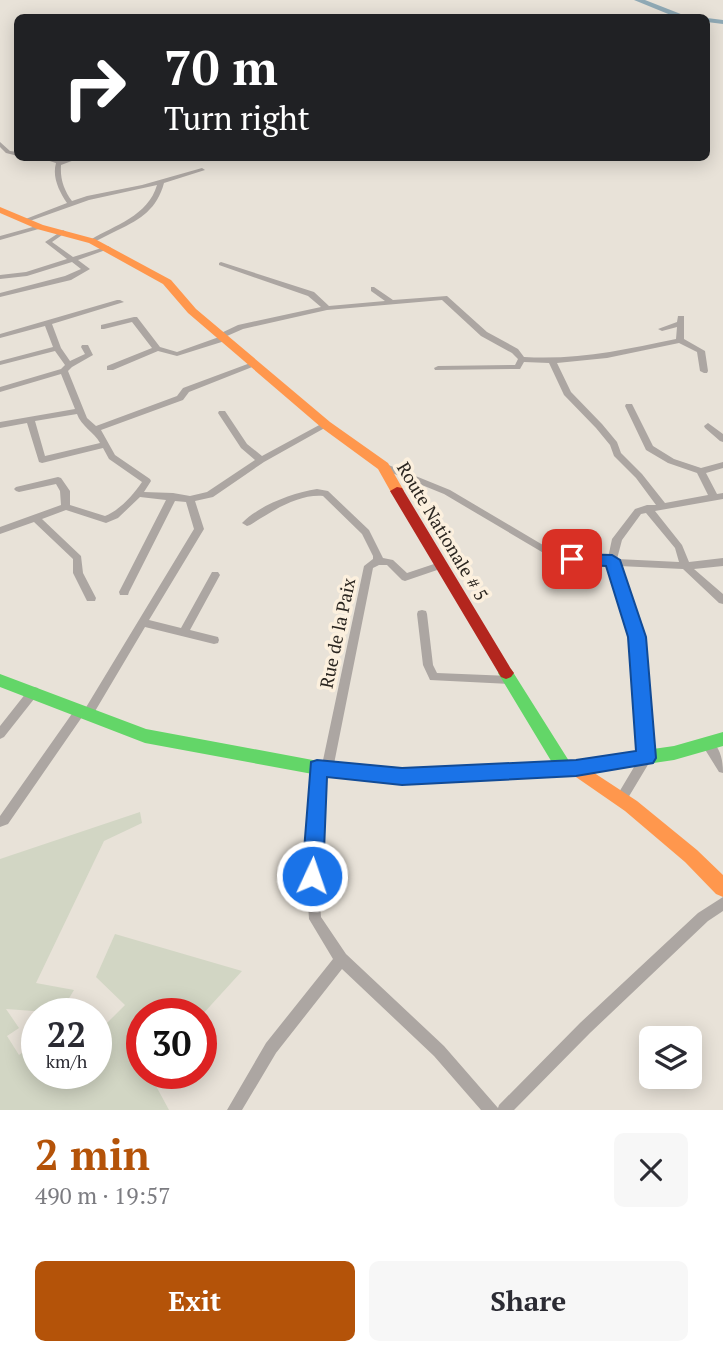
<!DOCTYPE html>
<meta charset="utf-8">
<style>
body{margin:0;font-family:"PT Serif",serif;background:#f7f7f7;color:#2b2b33;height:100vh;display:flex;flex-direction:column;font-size:26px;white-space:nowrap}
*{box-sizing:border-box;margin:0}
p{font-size:23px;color:#7c7c81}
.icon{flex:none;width:38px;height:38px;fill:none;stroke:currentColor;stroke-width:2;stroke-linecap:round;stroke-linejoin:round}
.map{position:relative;height:1110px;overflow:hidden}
.side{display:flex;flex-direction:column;background:#fff;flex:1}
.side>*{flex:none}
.hud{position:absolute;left:14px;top:14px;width:696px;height:147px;border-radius:10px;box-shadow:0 4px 18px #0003;background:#202124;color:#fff;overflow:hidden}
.tools{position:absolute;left:639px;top:1026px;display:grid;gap:14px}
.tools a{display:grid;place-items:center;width:63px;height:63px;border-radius:10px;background:#fff;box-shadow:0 4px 18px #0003;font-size:35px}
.speed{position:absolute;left:21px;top:998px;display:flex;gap:14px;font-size:35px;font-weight:700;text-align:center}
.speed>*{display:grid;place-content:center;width:91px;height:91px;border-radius:50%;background:#fff;box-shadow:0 4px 18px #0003;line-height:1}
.speed small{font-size:18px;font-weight:400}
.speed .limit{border:10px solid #d22;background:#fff;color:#111}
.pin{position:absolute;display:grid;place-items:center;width:60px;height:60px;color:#fff;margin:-30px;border-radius:14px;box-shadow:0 4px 10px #0006}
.me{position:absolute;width:77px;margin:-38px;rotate:3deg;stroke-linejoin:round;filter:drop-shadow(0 0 5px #0008)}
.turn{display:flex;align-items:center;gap:24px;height:147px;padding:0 35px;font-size:32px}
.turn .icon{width:91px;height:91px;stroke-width:2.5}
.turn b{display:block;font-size:49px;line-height:60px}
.round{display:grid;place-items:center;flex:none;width:74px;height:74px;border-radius:10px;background:#f7f7f7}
.head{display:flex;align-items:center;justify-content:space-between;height:119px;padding:0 35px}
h1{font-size:42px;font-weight:800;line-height:52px;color:#b45309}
.button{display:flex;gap:14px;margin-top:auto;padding:14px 35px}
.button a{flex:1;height:80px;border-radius:10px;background:#b45309;color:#fff;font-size:28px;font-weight:800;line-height:80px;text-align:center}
.button a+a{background:#f7f7f7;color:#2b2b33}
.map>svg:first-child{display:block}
</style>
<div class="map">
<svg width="723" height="1110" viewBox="0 0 723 1110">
<rect width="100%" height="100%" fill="#e8e2d8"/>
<path fill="#d2d6c4" d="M140 812 142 823 104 841 36 983 74 990 60 1013 6 1009 19 1028 7 1036 19 1055 37 1042V1073H96V1014L106 1024 125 1005 96 977 115 934 242 971 201 1016 142 1013V1073H149L169 1110H0V859Z"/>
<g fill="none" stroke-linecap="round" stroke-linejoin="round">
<path fill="#90aab6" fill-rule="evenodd" d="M634 0H645L691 18H678Z
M707 18 723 20V24L707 22Z"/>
<path fill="#aca6a2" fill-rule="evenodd" d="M0 142 10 151 18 152V156L6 153 0 147Z
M40 158C47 157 54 160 62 160 67 160 72 158 78 158L77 159 61 165C60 179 64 190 72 201L87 196 142 185 202 168 205 170 164 183C157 209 141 219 118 230 109 234 101 239 92 243L90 242V240C115 225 148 216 157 185L89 200 27 222H23V220L67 203C59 191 52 177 56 163Z
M40 225 43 227 42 228 0 240V236Z
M63 230 66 232 65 233 52 242 73 257 108 246 111 248 78 260 90 269 71 280 0 297V293L65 276 81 269 72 262 27 276 0 279V275L26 272 67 259 45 242Z
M221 262 314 292 329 306 385 301 371 291V287H374L393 300 447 296 487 332 518 349 524 357C579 360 623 350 676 339L677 327 662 331 658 329 677 322 678 316H684V339L705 351 708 371 707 373H704L700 371 697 352 679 343 607 358 557 363 571 392 602 424 617 442 621 453 642 474 665 503 708 495 697 473 668 463 646 450 625 406 626 404H632L653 446 674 459 701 468 723 462V468L706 473 717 494 723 493V499L655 511 682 545 689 562 723 558V566L694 569 723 594V604L719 603 683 569 619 566 642 637 652 758 625 803 621 804 617 803 615 799 640 757 632 637 609 565 572 563 547 555 444 494 380 468 379 466 383 463 386 464 450 490 553 551 572 557 608 558 612 539 635 509 647 505H656L636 478 614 456 610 445 596 428 564 395 549 363 524 362 520 369H517L435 370 434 368 438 366 515 365 518 359 512 353 481 336 442 300 327 310 243 329 227 336 229 338 228 340 177 356 158 351 113 370H107V366L152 348 132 322 104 329H101V325L134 317H137L160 347 177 352 219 337V334L238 325 321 307 308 296 219 265V263ZM646 513 675 548 679 562 617 559 622 540 641 514Z
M117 300H120L124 302 52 324 61 348 70 361 85 354 81 347 82 345H88L93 355 72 367 68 371 87 418 96 426 177 396 183 388 253 362H256L260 364 189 392 183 400 101 430 115 455 150 479 151 481 144 492 173 493 190 496 207 492 255 460 241 448 218 413 219 411H225L247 444 262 456 323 423H329L330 425 264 462 213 497 195 501 204 529 149 620 181 628 212 572H218L220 575 190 630 218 637 219 640 218 643 214 644 145 627 91 718 87 720 82 717 8 824 0 827V816L76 708 80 706 85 709 194 529 186 502 175 501 129 592 128 595H120L119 592 166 500 140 497 118 518 106 523 66 510 42 519 81 556 83 573 96 598 95 601H87L73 573V559L34 522 0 534V527L61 505 60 491 56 484 19 492 16 491 14 489 16 487 58 477 61 478 70 491V505L105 516C120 510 133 495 142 482L109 459 103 448 42 463 39 462 27 423 0 428V422L75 409 61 374 0 392V387L61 369 65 365 55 351 0 365V361L53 347 45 326 0 338V334ZM77 414C81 426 94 432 100 443L45 456 35 421Z
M708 423 723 434V442L720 441 705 428 704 426Z
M317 489 328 491 369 530 383 558 393 560 407 573 440 562 445 566 443 568 405 581 402 580 387 565H379L373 568 333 769 331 773 327 774 324 773 318 876 321 917 346 954 444 1046 498 1108 499 1105 580 1023 698 913 723 897V911L708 921 590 1033 514 1110H481L434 1056 342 969 276 1053 242 1110H227L266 1043 333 959 309 919 306 876 312 768 314 764 318 763 322 765 364 566 373 559V556L362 534 323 496C297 494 271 512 250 525L247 526 242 523C260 505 292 493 317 489Z
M422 610 426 611 427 614 433 665 437 673 510 676 514 677 515 680 514 683 510 684 430 680 423 665 417 614 418 611Z
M34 687 38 688 39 691 38 694 4 737 0 739V726L30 688Z
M707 738C720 745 723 759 723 773L719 772 701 743 703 740Z"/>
<path fill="#63d668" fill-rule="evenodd" d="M506 667 511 669 569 761 674 746 723 732V746L674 760 565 776 559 774 498 673 501 669Z
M0 674 146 729 318 761 435 770 437 775 435 780 402 783 318 775 145 743 0 687Z"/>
<path fill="#ff974d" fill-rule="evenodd" d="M0 207 43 225 95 239 171 280 196 309 330 422 388 463 404 491 402 494H392L378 469 322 428 188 313 163 284 89 243 37 229 0 213Z
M576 761 637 801 697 850 723 875V897L716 894 685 862 625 811 573 775 429 782 423 780 421 775 423 770 429 768Z"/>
<path fill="#b3261e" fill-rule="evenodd" d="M397 487 402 488 511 669 514 673 511 677 506 679 501 677 390 491Z"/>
</g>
<path fill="#1a73e8" stroke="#114b97" stroke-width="2" d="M572 554 612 555 620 560 646 637 656 758 653 763 576 776 402 785 327 777 323 876 320 883 312 886 305 883 302 876 311 762 317 760 402 768 576 760 636 751 628 637 606 566 566 564V555Z"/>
<g text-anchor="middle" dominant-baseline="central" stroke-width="7" stroke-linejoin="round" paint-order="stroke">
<g font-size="18" fill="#2b2620" stroke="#fcf0de">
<text transform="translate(443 531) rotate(59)">Route Nationale # 5</text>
<text transform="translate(337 633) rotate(-78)">Rue de la Paix</text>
</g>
</g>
</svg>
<div class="tools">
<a><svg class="icon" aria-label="layers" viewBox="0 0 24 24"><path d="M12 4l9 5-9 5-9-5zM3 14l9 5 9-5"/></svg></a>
</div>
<div class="speed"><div>22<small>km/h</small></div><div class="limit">30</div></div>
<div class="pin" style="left:572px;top:559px;background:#d93025"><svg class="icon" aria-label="arrive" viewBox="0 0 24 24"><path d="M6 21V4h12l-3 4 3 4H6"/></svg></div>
<svg class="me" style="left:312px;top:876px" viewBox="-20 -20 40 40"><circle r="17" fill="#1a73e8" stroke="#fff" stroke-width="3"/><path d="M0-11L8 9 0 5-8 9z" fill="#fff"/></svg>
<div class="hud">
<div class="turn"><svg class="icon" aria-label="right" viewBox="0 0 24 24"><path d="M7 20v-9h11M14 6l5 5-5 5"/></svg><div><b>70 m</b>Turn right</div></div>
</div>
</div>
<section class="side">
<div class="head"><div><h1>2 min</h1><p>490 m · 19:57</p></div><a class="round"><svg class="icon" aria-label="close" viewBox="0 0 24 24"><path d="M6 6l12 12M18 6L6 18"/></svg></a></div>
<div class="button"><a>Exit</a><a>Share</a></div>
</section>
